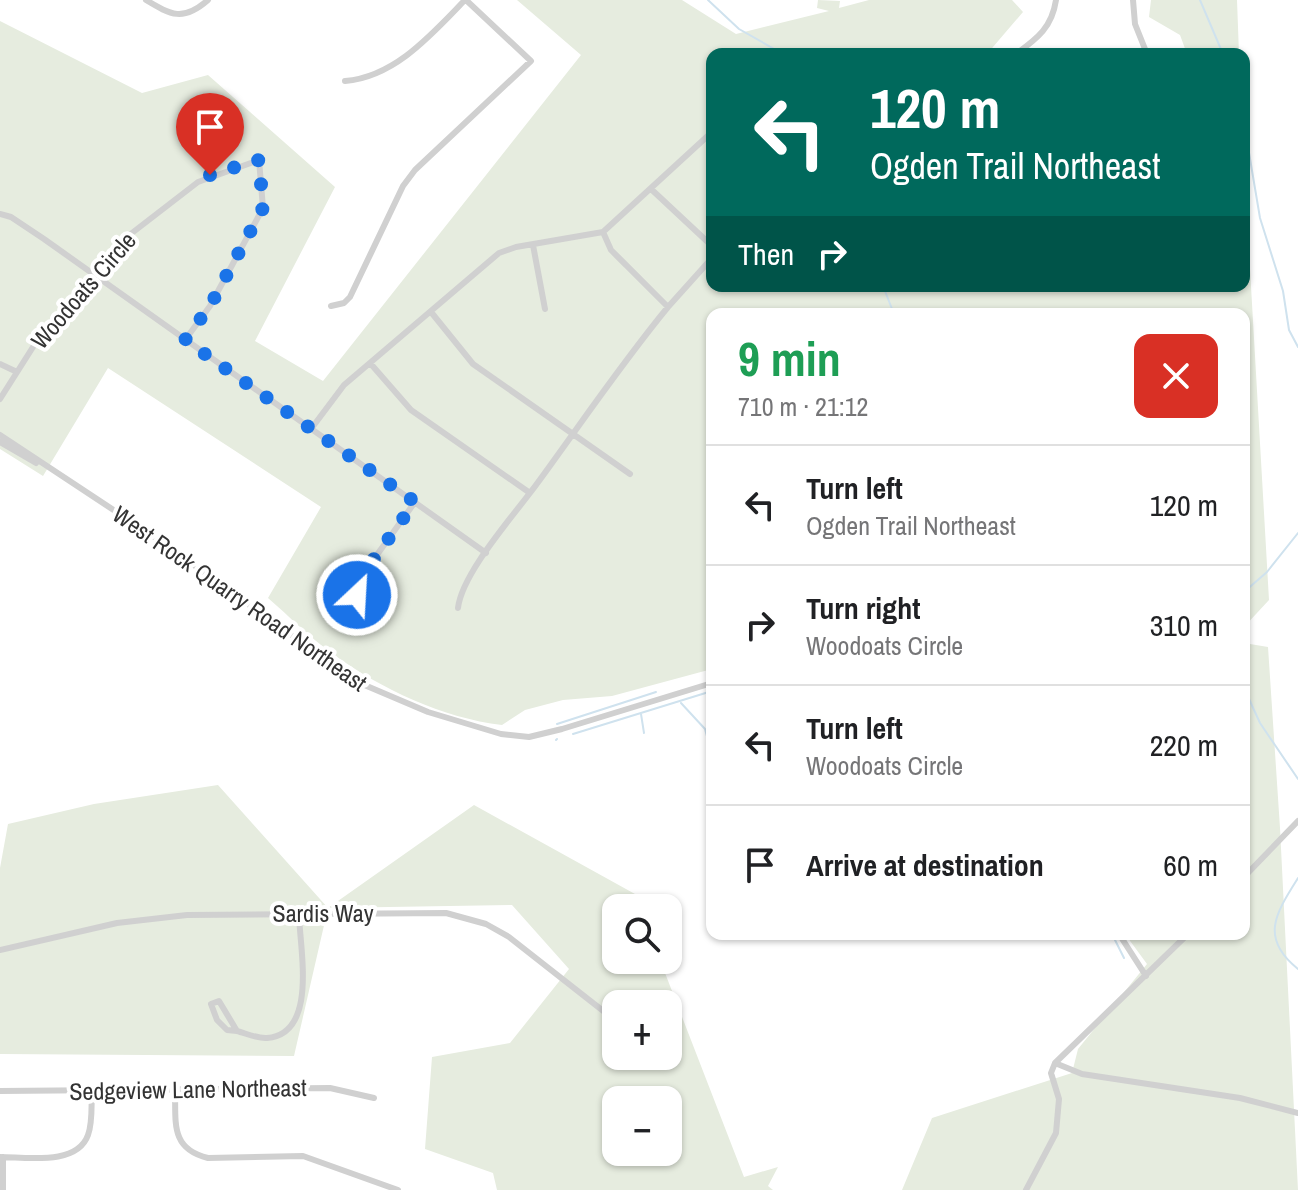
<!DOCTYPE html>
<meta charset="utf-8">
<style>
body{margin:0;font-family:"Archivo Narrow",sans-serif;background:#f6f6f6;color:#202124;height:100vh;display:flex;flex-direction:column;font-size:30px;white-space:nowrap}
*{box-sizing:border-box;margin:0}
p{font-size:26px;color:#757577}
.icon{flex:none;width:44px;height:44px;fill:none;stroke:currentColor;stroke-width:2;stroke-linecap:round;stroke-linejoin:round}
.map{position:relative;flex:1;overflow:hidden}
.side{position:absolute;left:706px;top:308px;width:544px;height:632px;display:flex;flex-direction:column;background:#fff;border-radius:16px;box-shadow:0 2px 6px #0004}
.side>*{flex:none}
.top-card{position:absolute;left:706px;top:48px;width:544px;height:244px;border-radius:16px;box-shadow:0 2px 6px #0004;background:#00695c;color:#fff;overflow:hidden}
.buttons{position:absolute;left:602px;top:894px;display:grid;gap:16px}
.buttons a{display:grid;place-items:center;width:80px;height:80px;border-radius:16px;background:#fff;box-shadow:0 2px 6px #0004;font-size:40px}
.pin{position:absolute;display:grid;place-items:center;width:68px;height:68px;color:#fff;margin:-82px -34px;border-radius:50% 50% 50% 0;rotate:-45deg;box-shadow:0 0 8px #0007}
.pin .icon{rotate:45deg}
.me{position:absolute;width:88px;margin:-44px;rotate:25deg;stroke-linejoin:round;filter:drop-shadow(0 0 6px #0008)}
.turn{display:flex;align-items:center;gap:28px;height:168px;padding:0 32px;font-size:36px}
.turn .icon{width:104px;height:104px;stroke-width:2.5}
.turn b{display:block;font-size:56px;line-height:68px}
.then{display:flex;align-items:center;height:76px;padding:0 32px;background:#0003;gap:16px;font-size:30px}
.round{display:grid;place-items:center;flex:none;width:84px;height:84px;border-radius:16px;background:#f6f6f6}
.summary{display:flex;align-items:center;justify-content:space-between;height:136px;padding:0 32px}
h1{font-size:48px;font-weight:700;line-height:60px;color:#1e9e55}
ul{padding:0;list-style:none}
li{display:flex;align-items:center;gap:24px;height:120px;padding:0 32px;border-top:2px solid #e0e0e0}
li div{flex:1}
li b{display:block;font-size:30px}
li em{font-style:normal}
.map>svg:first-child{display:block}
</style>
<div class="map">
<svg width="1298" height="1190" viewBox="0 0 1298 1190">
<rect width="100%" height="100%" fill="#fff"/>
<path fill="#e6ecdf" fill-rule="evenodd" d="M517 0H682L736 34 829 11 817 8 818 0 840 1 839 8 869 0H1012L1023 12 987 54H712V286H1244V164L1269 600 1244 627V314H712V669L612 696 563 700 525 710 502 725C443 718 381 689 333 654 310 638 289 616 268 598L321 507 108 368 43 476 0 449V21L142 93 208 75 335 187 255 341 323 381 581 55Z
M1151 0H1237L1239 54H1187L1180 35 1149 17Z
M1244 643 1268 647 1280 828 1298 1190H902L932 1118 1072 1073 1078 1049 1147 964 1125 934H1244Z
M218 785 328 908 474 805 635 894 640 908H616V960H660L744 1177 778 1167 768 1186 773 1190H497L493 1173 425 1149 432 1057 510 1043 569 969 512 905 328 908 294 1056 0 1054V868L8 824 94 804ZM616 1004H668V1056H616ZM616 1100H668V1152H616Z"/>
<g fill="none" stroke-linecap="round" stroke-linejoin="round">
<path stroke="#cfe2ee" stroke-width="2" d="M708 0 739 29 783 54
M1200 0 1223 54
M1244 123 1260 218 1283 291 1289 330 1298 347
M883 286 894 314
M1244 592 1267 572 1298 533
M1244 688 1260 723 1298 779
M681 703 705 729 708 740
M641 714 644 733
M557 724 656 692
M573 734 712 691
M556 740 557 739
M1298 878C1276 913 1259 938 1298 969
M1112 934 1124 958"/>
<path stroke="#d0d0d0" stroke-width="6" d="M146 0C171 15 183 22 208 0
M1133 0 1135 24 1147 54
M1016 54C1038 38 1052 27 1056 0
M345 81C395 77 432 34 465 0
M651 189 712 246
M0 214 11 217 44 239 486 553
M603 232 611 250 668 307 712 258
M533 245 545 309
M331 306 344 303 350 297 403 186 415 170 531 61 466 0
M431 312 473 364 630 474
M370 363 411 410 530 493
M0 364 17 372
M0 399 40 336 73 305 119 243 198 182 259 160 263 208 210 306 185 340
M311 429 344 385 499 253 516 247 603 232 712 132
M0 435 162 542 355 681 428 712 501 734 529 737 562 729 712 683
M0 442 36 463
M357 595 361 577 415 502
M458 608C462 573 514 515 536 485 580 425 621 364 668 307
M1244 877 1298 821
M1119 934 1146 976
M0 950 117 923 187 915 446 913 486 924 509 937 616 1021
M237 1031 227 1030 217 1020 211 1004 219 1001 237 1031C245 1033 258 1039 267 1038 318 1034 300 950 299 915
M1055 1063 1082 1074 1240 1098 1298 1113
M0 1091 330 1088 374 1098
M175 1091C176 1122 170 1149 208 1158L303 1156 398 1190
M0 1157C26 1157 77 1166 88 1135 93 1122 91 1104 92 1090
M3 1157V1190
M1026 1190 1056 1133 1059 1099 1051 1073 1055 1063 1188 934"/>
</g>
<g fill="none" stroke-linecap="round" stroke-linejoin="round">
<path stroke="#1a73e8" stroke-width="14" stroke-dasharray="0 25.2" d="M210 175 259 160 263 208 210 306 185 340 415 502 361 577 357 595"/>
</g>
<g text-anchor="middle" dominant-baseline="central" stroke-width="8" stroke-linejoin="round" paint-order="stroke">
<g font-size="24" fill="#333" stroke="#fff">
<text transform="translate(83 290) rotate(-49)">Woodoats Circle</text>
<text transform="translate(240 598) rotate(35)">West Rock Quarry Road Northeast</text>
<text x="323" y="913">Sardis Way</text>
<text transform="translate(188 1089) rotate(-1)">Sedgeview Lane Northeast</text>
</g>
</g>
</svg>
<div class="buttons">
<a><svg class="icon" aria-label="search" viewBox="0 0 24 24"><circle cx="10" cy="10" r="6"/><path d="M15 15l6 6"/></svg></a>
<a>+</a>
<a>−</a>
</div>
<div class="pin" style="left:210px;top:175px;background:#d93025"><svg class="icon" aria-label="arrive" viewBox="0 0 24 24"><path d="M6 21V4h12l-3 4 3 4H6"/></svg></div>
<svg class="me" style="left:357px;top:595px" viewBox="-20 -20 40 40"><circle r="17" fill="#1a73e8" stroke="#fff" stroke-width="3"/><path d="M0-11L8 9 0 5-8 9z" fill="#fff"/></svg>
<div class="top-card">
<div class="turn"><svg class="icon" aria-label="left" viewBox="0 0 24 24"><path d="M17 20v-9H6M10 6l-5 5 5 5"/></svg><div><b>120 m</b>Ogden Trail Northeast</div></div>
<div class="then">Then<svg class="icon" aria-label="right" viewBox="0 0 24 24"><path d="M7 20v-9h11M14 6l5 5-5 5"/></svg></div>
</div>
<section class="side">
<div class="summary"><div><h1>9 min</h1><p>710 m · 21:12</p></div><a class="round" style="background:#d93025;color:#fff"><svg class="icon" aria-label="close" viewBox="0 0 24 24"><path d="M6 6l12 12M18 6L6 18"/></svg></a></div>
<ul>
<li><svg class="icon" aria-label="left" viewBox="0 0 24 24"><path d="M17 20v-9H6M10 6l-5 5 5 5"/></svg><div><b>Turn left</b><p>Ogden Trail Northeast</p></div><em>120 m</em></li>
<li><svg class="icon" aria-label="right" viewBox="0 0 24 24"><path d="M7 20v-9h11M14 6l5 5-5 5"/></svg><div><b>Turn right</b><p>Woodoats Circle</p></div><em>310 m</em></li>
<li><svg class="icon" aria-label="left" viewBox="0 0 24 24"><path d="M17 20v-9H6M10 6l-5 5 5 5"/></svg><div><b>Turn left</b><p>Woodoats Circle</p></div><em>220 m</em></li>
<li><svg class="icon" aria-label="arrive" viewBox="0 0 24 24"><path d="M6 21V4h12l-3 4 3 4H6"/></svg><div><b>Arrive at destination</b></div><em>60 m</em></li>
</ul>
</section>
</div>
